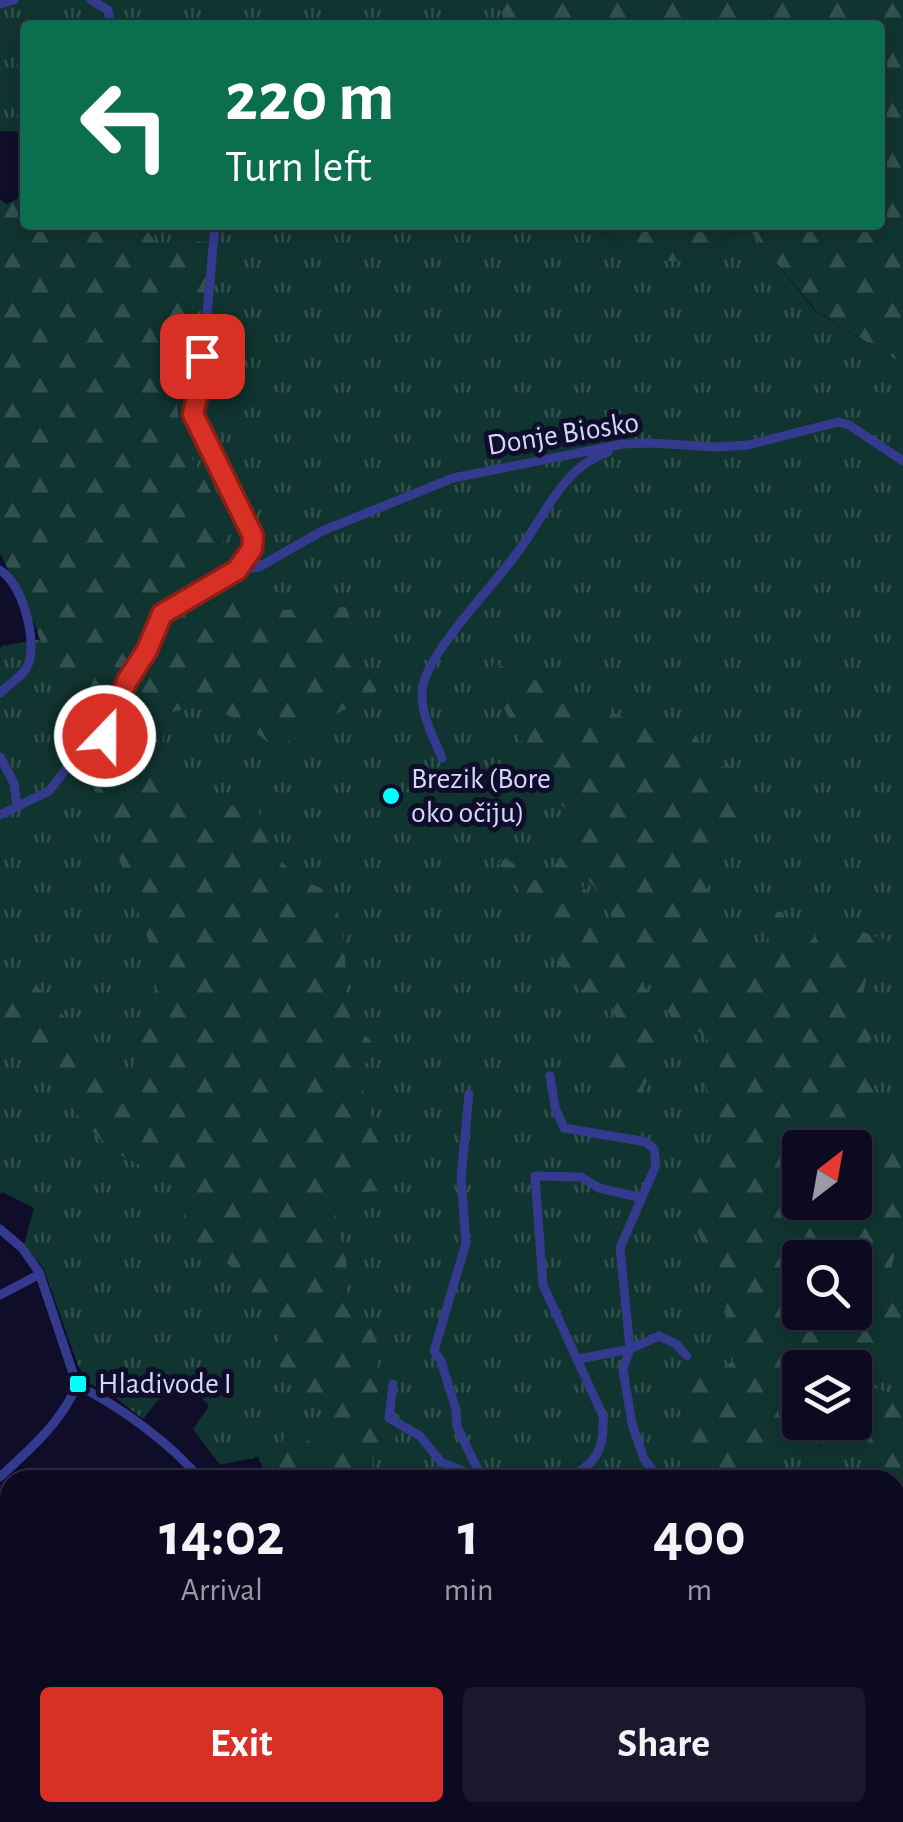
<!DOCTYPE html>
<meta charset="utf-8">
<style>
body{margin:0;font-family:"Alegreya Sans",sans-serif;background:#19182d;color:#f1f3f6;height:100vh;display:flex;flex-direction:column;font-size:38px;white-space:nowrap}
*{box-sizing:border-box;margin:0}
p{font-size:32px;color:#9a9aa5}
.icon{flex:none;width:55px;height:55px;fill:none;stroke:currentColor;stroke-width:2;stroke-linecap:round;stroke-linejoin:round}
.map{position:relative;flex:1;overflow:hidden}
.sheet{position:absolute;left:0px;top:1470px;width:905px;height:352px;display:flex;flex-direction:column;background:#0b0a20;border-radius:30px 30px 0 0;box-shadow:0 5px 15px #0003,0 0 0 2px #2b2b3e}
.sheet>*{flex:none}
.guide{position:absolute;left:20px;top:20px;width:865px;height:210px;border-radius:10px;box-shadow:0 5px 15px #0003,0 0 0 2px #2b2b3e;background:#0b6e4f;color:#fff;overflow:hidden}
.needle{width:65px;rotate:31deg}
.controls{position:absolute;left:782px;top:1130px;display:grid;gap:20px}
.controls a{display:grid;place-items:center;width:90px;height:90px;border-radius:10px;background:#0b0a20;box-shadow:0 5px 15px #0003,0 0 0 2px #2b2b3e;font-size:50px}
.pin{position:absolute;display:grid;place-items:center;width:85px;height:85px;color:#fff;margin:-42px;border-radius:20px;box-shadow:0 5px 15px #0006}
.me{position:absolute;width:110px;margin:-55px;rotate:22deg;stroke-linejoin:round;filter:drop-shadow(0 0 8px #0008)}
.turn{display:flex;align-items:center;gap:35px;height:210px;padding:0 40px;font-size:45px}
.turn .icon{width:130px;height:130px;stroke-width:2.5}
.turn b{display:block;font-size:70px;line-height:85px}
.eta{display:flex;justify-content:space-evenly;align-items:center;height:170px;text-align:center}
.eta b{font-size:60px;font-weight:700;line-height:70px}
.cta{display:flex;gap:20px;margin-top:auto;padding:20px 40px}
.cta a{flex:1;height:115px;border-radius:10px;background:#d93025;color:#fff;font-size:40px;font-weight:700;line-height:115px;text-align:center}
.cta a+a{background:#19182d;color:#f1f3f6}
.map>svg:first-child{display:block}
</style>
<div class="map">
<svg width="903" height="1822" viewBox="0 0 903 1822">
<defs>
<pattern id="grass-tufts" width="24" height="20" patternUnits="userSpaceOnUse" patternTransform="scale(2.5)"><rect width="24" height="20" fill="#10342f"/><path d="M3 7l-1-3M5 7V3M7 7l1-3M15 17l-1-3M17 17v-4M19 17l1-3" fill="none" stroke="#32514e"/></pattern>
<pattern id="forest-firs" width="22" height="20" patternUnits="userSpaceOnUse" patternTransform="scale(2.5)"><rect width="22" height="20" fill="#10342f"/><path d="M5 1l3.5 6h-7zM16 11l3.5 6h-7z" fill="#32514e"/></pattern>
</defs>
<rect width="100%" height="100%" fill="#0f0d2a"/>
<path fill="url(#grass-tufts)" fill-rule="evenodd" d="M0 0H500L504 25H25V132L0 131Z
M114 225H596L637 261H685L747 227 815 311 903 364V1813L895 1810V1480H269L258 1457 220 1465 193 1429 209 1406 179 1374 143 1419 108 1392 87 1382 77 1363 44 1269 24 1245 34 1208 2 1192 0 1195V650L2 646 69 634ZM800 1148H855V1202H800ZM800 1258H855V1312H800ZM800 1368H855V1422H800Z"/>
<path fill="url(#forest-firs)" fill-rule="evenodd" d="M500 0H903V364L816 311 747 227 685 261H637L596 225H880V25H504Z
M25 195V225H143L162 251 195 241 212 243 204 306 170 342 181 439 232 529 209 561 261 611 347 607 358 660 377 691 276 748C239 721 219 699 171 712 151 751 168 781 199 808L256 804C271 848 280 876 328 890L338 914 345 945 346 1002 351 1021 378 1048 357 1073 378 1134 383 1185 378 1191C351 1193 330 1194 337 1229 338 1236 344 1242 345 1250 349 1267 343 1288 350 1303 356 1315 368 1323 374 1334 390 1369 356 1384 400 1416L395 1440 386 1441 373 1452 372 1480H275L268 1465 274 1459 287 1431 296 1428 322 1454 334 1456V1422L274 1361 279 1332 241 1277 215 1251 190 1238 184 1230 183 1187C160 1170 129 1164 108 1146 65 1109 39 1057 0 1015V970L13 978 35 984 127 1087 160 972 34 623 0 553V199L6 204Z
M494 663 649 728 663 731 687 724 718 767 732 766 744 782 755 821C726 846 686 890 718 930 730 945 749 953 765 962L771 959 766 920 774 911 782 912 795 939 807 945 830 920 891 942 882 965 866 979 863 995C866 1000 871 1003 874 1007 883 1027 853 1053 878 1095L867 1116 903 1138V1222L890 1273 903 1309V1343C880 1348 849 1345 838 1367L800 1368V1393L785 1392 778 1412C784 1426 798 1440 785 1452L765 1454 748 1460 743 1480H708L693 1467 680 1464 679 1451 692 1441 678 1405 682 1385 693 1379 708 1377 732 1362 737 1341 714 1276 720 1264V1256L700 1238 694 1223 690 1187 718 1133 720 1121 704 1085 706 1035 685 1026 678 1029 605 900 565 851 579 821 553 797 486 676ZM800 1148H855V1202H800ZM800 1258H855V1312H800Z
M560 857 600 909 671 1033 642 1091 636 1096 626 1081 607 1079 599 1057 621 1046 623 1037 609 1000 594 1006 579 985 556 962 526 897 498 863 506 858 541 884Z
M855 1382 893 1394 903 1391V1502L895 1501V1480H858L870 1432 826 1423 855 1422Z
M618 1812 788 1813 794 1822H608Z"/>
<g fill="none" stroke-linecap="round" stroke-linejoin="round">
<path stroke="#05264b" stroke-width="2.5" d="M0 1739 10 1733"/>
<path stroke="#343a8d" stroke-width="9" d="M91 0 108 10 111 25
M0 4 14 0
M215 225 201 381 193 414 253 536 252 549 237 570
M0 570C22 583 38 640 28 665 23 677 8 684 0 693
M0 757 14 783 17 807
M442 758C433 737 418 709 423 685 431 649 494 585 517 553 537 527 551 495 575 472 585 462 595 457 608 452
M0 815 49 791 73 760 100 743 162 614 237 570 259 567 322 531 453 478 623 444 651 443 716 447 748 445 838 422 849 425 903 461
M550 1076 555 1107 564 1128 646 1142 654 1149 656 1165 620 1248 630 1349 623 1369 625 1382 632 1424 644 1459 660 1480
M469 1094 461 1178 466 1243 434 1351 441 1361 456 1410 457 1427 483 1480
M0 1229 22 1248 39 1272 77 1385C61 1423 29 1450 0 1477
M0 1295 40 1274
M579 1359 630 1349 659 1336 676 1344 687 1356
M393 1384 389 1418 420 1436 441 1462 479 1478
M77 1385C119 1406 171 1443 201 1480
M565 1480C595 1464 605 1452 603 1416L543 1285 535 1176 581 1177 599 1188 642 1198
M0 1513 10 1521
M895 1513 903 1514
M895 1545 903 1548
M895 1709 903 1732
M0 1711 10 1708"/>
</g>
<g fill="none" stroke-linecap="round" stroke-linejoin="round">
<g stroke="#8d1f18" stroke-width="25">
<path id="route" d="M105 736 127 681 147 650 162 614 237 570 252 549 253 536 193 414 201 381 202 356"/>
</g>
<use href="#route" stroke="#d93025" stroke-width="18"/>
</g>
<g fill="#02fffc" stroke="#0f0d2a" stroke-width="4">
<circle cx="391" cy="796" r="10"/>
<rect x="68" y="1374" width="20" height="20" rx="5"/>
</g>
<g text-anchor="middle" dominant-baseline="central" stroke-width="10" stroke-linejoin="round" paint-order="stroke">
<g font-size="30" fill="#d6d6ff" stroke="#0f0d2a">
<text transform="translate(563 434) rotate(-9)">Donje Biosko</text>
</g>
<g font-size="30" fill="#d6d6ff" stroke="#0f0d2a" text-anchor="start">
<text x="411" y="779">Brezik (Bore<tspan x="411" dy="34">oko očiju)</tspan></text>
<text x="98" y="1384">Hladivode I</text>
</g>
</g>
</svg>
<div class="controls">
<a><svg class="needle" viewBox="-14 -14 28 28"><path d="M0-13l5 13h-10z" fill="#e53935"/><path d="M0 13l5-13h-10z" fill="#9a9aa5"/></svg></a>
<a><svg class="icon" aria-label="search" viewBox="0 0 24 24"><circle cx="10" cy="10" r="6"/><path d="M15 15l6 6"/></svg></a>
<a><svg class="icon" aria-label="layers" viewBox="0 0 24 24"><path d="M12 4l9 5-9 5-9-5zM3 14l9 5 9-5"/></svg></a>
</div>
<div class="pin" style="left:202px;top:356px;background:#d93025"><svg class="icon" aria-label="arrive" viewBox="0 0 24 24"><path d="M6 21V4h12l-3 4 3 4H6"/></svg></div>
<svg class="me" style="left:105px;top:736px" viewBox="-20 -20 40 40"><circle r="17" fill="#d93025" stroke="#fff" stroke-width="3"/><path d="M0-11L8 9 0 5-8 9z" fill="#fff"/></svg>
<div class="guide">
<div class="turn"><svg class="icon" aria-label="left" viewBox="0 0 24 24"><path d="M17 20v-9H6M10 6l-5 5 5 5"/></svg><div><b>220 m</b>Turn left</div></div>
</div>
<section class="sheet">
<div class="eta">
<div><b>14:02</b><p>Arrival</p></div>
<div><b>1</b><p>min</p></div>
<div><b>400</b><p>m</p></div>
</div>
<div class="cta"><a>Exit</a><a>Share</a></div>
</section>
</div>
